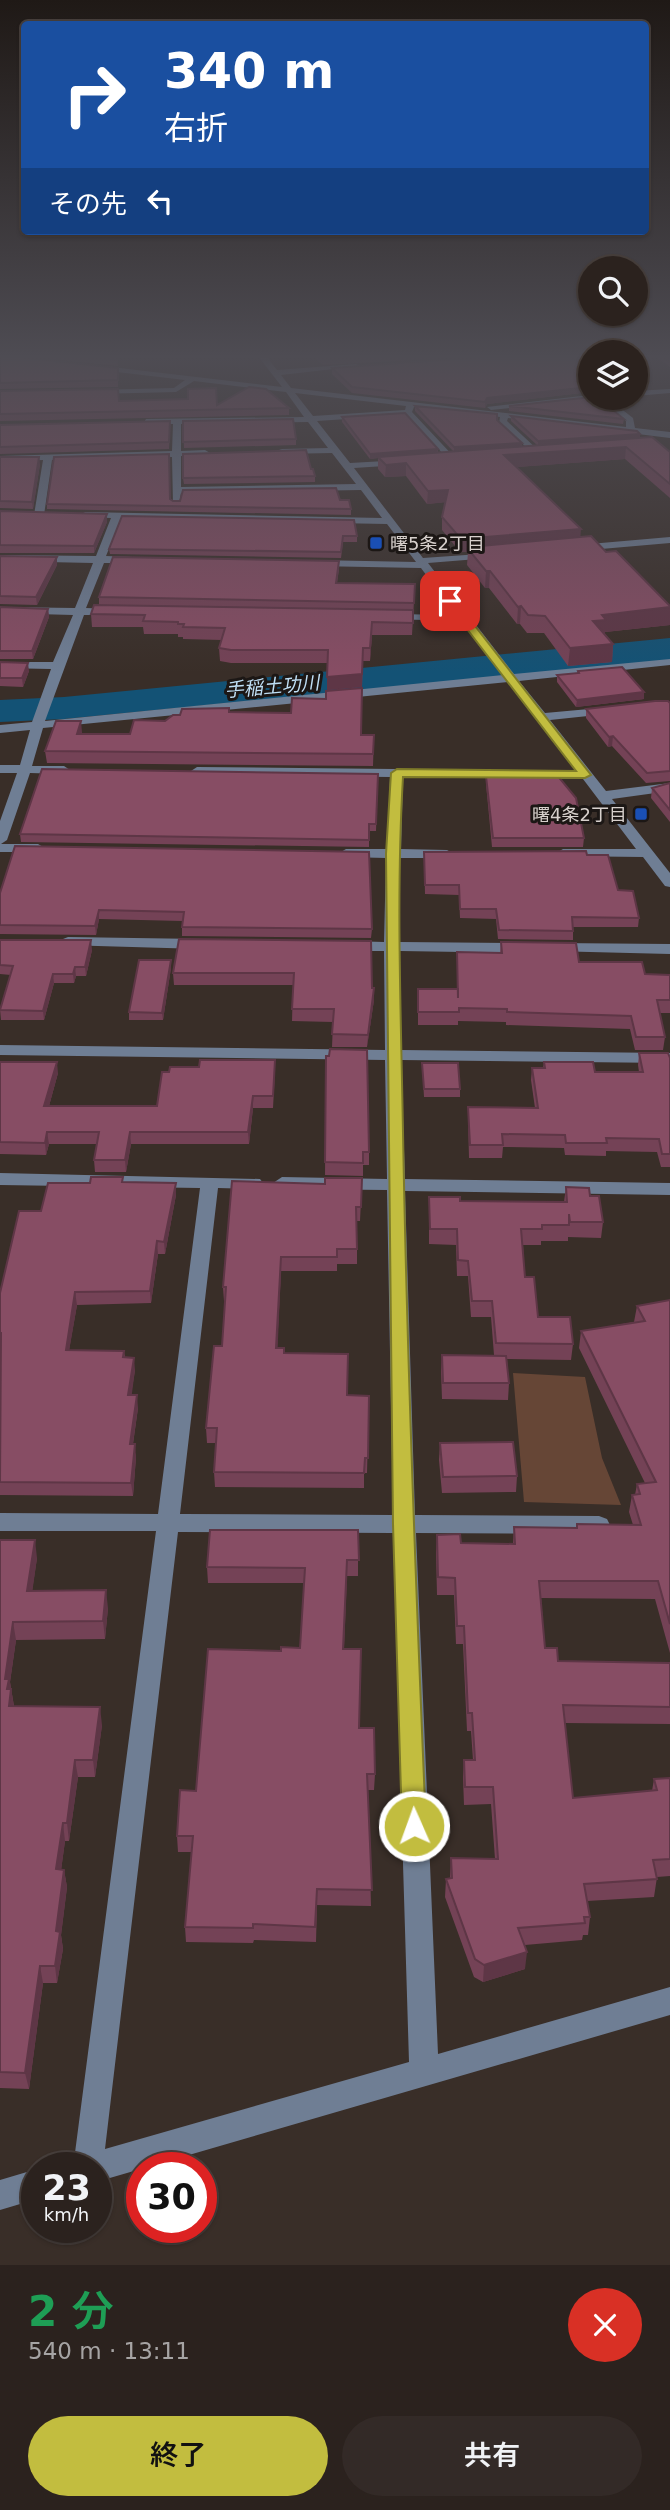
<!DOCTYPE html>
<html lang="ja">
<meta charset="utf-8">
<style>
body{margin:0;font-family:"DejaVu Sans","Noto Sans JP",sans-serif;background:#332a27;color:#f1f3f6;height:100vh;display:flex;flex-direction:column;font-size:26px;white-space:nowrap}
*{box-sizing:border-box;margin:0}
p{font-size:23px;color:#a6a4a4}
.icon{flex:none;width:38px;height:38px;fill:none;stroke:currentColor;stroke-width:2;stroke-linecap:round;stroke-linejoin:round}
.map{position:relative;height:2265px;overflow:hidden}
.drawer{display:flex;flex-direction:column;background:#2b221e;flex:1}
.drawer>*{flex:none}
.banner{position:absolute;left:21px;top:21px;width:628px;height:214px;border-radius:7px;box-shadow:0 2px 5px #0004,0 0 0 2px #473f3c;background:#1a4fa0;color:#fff;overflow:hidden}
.fabs{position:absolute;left:578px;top:256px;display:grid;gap:14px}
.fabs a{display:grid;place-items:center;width:70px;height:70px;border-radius:50%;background:#2b221e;box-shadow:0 2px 5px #0004,0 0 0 2px #473f3c;font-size:35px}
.speed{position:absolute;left:21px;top:2152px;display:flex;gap:14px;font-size:35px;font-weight:700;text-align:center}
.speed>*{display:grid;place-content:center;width:91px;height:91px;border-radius:50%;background:#2b221e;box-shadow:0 2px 5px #0004,0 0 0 2px #473f3c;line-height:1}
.speed small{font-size:18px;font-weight:400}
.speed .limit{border:10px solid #d22;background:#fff;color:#111}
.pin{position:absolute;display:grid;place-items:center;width:60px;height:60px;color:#fff;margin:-30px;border-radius:14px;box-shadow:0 4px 10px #0006}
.me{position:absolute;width:77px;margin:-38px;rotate:358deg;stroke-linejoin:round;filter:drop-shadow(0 0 5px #0008)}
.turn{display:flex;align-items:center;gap:24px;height:147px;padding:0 28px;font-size:32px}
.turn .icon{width:91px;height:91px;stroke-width:2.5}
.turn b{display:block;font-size:49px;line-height:60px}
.then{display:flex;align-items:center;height:66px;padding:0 28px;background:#0003;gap:14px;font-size:26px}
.round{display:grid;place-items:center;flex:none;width:74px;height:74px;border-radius:37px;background:#332a27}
.summary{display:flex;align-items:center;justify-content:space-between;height:119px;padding:0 28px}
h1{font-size:42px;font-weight:600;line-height:52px;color:#1e9e55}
.primary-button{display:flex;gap:14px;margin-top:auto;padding:14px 28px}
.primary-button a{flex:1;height:80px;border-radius:42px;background:#c2bd3f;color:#111;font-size:28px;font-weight:600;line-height:80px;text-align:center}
.primary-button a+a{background:#332a27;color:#f1f3f6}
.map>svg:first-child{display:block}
</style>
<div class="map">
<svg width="670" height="2265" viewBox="0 0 670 2265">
<rect width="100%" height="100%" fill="#392e28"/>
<path fill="#664636" d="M513 1373 585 1377 602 1458 621 1505 524 1502Z"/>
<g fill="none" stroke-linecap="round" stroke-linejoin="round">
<path fill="#135275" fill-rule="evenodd" d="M670 638V660L64 719 0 722V700L64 697Z"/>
<path fill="#6f7e94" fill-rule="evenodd" d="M258 356H266L277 370 356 364 360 366 281 375 291 388 626 427V421L597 399 491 410 487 407 590 395V397H606L633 418 635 428 670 432V438L508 418 507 421 538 450 539 452 535 455 499 423 500 417 414 407 412 412 456 459 451 462 406 415 317 421 350 463 403 460 405 462 400 465 354 468 423 558 494 553 495 555 490 558 428 563 514 674 670 659V665L519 681 545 713 611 707V713L607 714 550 720 606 791 670 783V791L612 799 670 873V887L665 886 643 857 558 856 556 853 563 849H636L583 779 403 777 401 849 447 850 454 854 447 858H400V942L523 943 531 948 523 953 400 951V954L401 1050 670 1053V1063L401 1060 405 1179 670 1183V1195L405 1191 415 1515 599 1516 607 1519 610 1525 607 1531 599 1534 416 1533 438 2054 670 1987V2015L96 2182V2168H73L156 1531H0V1513L158 1514 200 1188 0 1185V1173L260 1179 263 1183 254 1189 218 1188 180 1514 393 1515 387 1190 282 1189 273 1183 282 1177 387 1179 385 1060 0 1055V1045L385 1050 384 951H348L340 946 348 941 384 942 386 858 346 857 339 853 346 849H387L390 777 197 775 191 771 197 767 577 771 508 682 43 728 32 766H64L70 770 64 774 30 773 7 840 1 844H38L45 848 38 852H0V821L17 773H0V765H20L30 730 0 733V725L32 722 51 669 0 668V662H53L73 615 0 613V607L75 608 93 563 0 561V555L96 556 111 518 82 517 80 515 85 512 382 518 361 490 181 493 179 504H173L172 457 52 460 44 515 39 518 34 515 43 460 0 462V456L172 451 173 424H143L146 419 304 417 286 392 194 381 176 392 94 394 90 392 94 390 174 388 185 380 91 369 94 365 282 387ZM295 393 406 406 405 410 313 416ZM308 422 328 448 282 449 279 450V454L332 453 356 484 181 487V456H205L210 453 205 450 181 451V424ZM121 519 387 524 416 562 315 560 310 563 315 566 421 568 456 615 391 614 387 615V619L462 621 503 675 45 721 84 615H114L119 612 114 609 86 608 104 563H133L138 560 133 557 106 556ZM178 1532 393 1533 409 2062 105 2149Z
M670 389V393L635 396V391Z
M670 537V543L578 551 573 548 578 545Z
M68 937 201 939 209 944 201 949 63 945 60 942 63 939Z
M555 943 670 944V954L550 951 547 948 550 945Z
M37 2169V2199L0 2210V2180Z"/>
</g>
<path fill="#744256" d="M0 356 118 368V387L0 389Z
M20 356H142L117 357 118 366Z
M313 356H487L323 365Z
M635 356H670V367L657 358 635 359Z
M590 362 579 363 590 372V392L487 404 485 408 352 393 332 374V368Z
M0 391 119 401 289 408V415L0 421Z
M611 397H619L621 399 620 405Z
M415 406 497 420 522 443V446L537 445 511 421V416L640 438 670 452V498L625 459 516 467 580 537 606 552 670 606V625L605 632V634L613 644 612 662 568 666 544 633H527L520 624H517L489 588H485L467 565 468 552H460L442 530V517L445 502 427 504 406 476 385 477 378 469V458L370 459 342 422V417L438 449V452L453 451 415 411Z
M509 406 624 419 623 424 509 411Z
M183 421 296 439V445L184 448Z
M0 425 170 428 169 449 0 454Z
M0 457 40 464 33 509 0 508Z
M315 476V482L184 484 183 478Z
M170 499 173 501 340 500 351 509V515L47 509V504Z
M0 511 107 522 94 553H0Z
M122 516 357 536V542H343L341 558 110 554 109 549Z
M0 556 57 557V565L37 605 0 604Z
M339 569 337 583 415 584 412 635H372L370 661H363L362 687 327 690 328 663H231L220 661 219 648 222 640 183 639V637H178V634H144L143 627H92L91 614 99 606V597Z
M0 607 48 609 49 617 33 659H0Z
M0 662 29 671 23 687 0 686Z
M578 671 644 692V699L576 707 557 682V675L577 673Z
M670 703V781L646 783 612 746 608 747 586 718V709Z
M229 708V712L361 735H374L373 766 47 763 45 751 82 732V734H130L180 715Z
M378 774 376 831H369V847L21 842 20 834Z
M486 776 584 838 583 847H492L486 784Z
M670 783V822L651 798 652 788Z
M424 852 587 855 618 890 639 918 638 927H573V940L498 939 496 919 460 918 459 895 425 894Z
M0 893 372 929 371 938 182 936V921L99 919 96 935 0 934Z
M179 939 374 988V1000L367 1047H332L333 1022 292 1021 293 985H174L173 973Z
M0 940 92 950 86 976H76L74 983H54L44 1020H1L0 1009 11 975 0 974Z
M501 942 579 962 645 974 670 975V1013H660L665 1037 663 1050H635L630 1029 506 1025V1022L458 1021V1025H418V989H457V952L500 953Z
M171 960V968L163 1020H129V1012Z
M639 1053 670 1058V1167H661L657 1152 606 1151V1156L565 1155 564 1148 503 1147 502 1158H469L468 1119V1107L535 1108 531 1080 532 1068H543L544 1062 595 1072H639L638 1065Z
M326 1056 369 1152V1165H363V1176L325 1175Z
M0 1062 58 1073 49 1106H157L275 1072 273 1108H253L249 1144H131L126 1172H95L94 1160 97 1144H49L46 1155 0 1154Z
M422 1063 460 1089V1097H424Z
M362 1178 360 1221H357V1264H337V1271H281L277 1348 347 1395 369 1396 367 1473H364V1488L215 1487 214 1472 216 1443H207L206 1428 222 1346 225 1301H224L223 1287 325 1184Z
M123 1182 176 1183V1195L165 1254H158L151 1303 77 1305 69 1350 124 1351 125 1357 135 1370 131 1395 138 1408 133 1444 136 1457 133 1496 0 1495V1293L90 1183Z
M566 1187 590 1196 603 1222 601 1238 568 1237V1241H541V1245H523L525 1277 538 1317 573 1344 571 1360 507 1359 509 1383 508 1400 442 1399 441 1371 442 1355H494L491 1317H471L468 1276H457L456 1245 429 1244V1197L460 1201 564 1202Z
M670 1300V1653L655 1599 541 1598 545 1648 558 1661 670 1663V1724L565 1723 573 1798 652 1791 654 1779 670 1778V1876L657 1877 654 1897 587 1901 590 1917 588 1935H583L582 1940 525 1945V1969L483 1982 474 1977 445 1897 446 1879 450 1878 451 1858 495 1859 491 1804 464 1805 463 1777 464 1760H473L471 1731H467L463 1644H456L454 1595H437L436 1553 437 1535 461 1543 513 1544 514 1527 576 1528 577 1524 633 1525 629 1512 632 1495H635L637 1484 645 1483 579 1348 581 1331 634 1322 637 1306Z
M440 1443 517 1476 516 1492 442 1493 439 1460Z
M358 1530V1576H347L344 1649 359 1728 375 1774 374 1790H368L371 1906 317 1905 316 1942 254 1940 253 1943 186 1942 185 1927 192 1852H178L177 1836 196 1791 281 1651 300 1648 304 1583H208L207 1567Z
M0 1540 37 1558 32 1591 108 1608 105 1639 16 1640 10 1682 14 1706 102 1725 95 1777H78L69 1841H65L61 1870H64L67 1887 61 1935 63 1949 57 1983H43L29 2089 0 2088Z"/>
<path fill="#5e3646" d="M635 356H657V358L635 359Z
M590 357V362L572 363 573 358Z
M590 387V392L487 404 485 408V402L487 398Z
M640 434V439L538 446V441Z
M522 443V448L454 452V447Z
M626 447 625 459 503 468 504 455Z
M438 449 437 454 378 457V458L370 459V454Z
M39 457 40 464 33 509 32 502Z
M406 463V476L385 477 386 465Z
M448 490V502L427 504 428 491Z
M107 514V522L94 553V546Z
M581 529 580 542 471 548 470 547V551L468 549V552H460L461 539Z
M57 557V565L37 605 36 597Z
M486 571H490L489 588H485Z
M521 606 520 624H517L518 607Z
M670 607V625L605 632 604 637 593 621 602 615Z
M48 609 49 617 33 659 32 651Z
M372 622V635L370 661V648Z
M613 644 612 662 568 666 570 648Z
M363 648 362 687 327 690V677Z
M28 663 29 671 23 687 22 678Z
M644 692V699L576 707 577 700Z
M81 721 82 732 78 745 77 734Z
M613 736 612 746 608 747 609 737Z
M99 910V919L96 935 95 926Z
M91 940 92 950 86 976 85 967Z
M171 960V968L163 1020 162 1013Z
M75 967 76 976 74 983 73 974Z
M53 974 54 983 44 1020 43 1011Z
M374 988V1000L367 1047 368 1035Z
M57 1062 58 1073 46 1117 44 1106Z
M253 1096V1108L249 1144 248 1132Z
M47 1132 49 1144 46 1155 45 1143Z
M130 1132 131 1144 126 1172 125 1160Z
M176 1183V1195L165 1254 164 1242Z
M157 1241 158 1254 151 1303 150 1291Z
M281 1257V1271L277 1362 276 1348Z
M75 1292 77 1305 67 1363 66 1350Z
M134 1358 135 1370 130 1408 128 1395Z
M137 1395 138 1408 131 1457 130 1444Z
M135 1444 136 1457 133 1496 131 1483Z
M35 1540 37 1558 30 1608 27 1591Z
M106 1590 108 1608 105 1639 103 1621Z
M13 1622 16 1640 10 1682 14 1707 12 1723 5 1679Z
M100 1707 102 1725 95 1777 93 1760Z
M75 1760 78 1777 69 1841 67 1823Z
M63 1823 65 1841 59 1886 56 1869Z
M64 1870 67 1887 61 1935 63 1949 57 1983 55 1966 56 1931Z
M527 1952 525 1969 483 1982 484 1965Z
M40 1966 43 1983 29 2089 25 2073Z"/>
<path fill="#874d64" stroke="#5e3646" stroke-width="2" d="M0 356H10L118 368V380L0 383Z
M77 356H117V360Z
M319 356H385L323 359Z
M498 356H590V357L573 358 590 372V387L487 398 485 402 352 387 332 368Z
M662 356H670V361Z
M249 387 266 389 289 408 0 414V391L118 389 119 401 188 399V389L216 388 217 405Z
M592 397H597L624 419 509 406Z
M415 406 497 414V420L522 443 454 447Z
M405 413 438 449 370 454 342 417Z
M511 416 637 431 640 434 538 441Z
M293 419 296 439 183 442V421Z
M170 421 169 442 0 447V425Z
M652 437 670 452V484L626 447 504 455 581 529 461 539 442 517 448 490 428 491 406 463 386 465 378 457Z
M306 450 311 469H313L315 476 183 478V454Z
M169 454 170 499 173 501H180L183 490 336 488 340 500H349L351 509 47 504 54 457Z
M0 457H39L32 502 0 501Z
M0 511 107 514 94 546 0 545Z
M122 516 354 520 357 536H343L341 552 109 549Z
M591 536 606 552 616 551 670 606V607L602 615 606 620 593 621 613 644 570 648 545 616 528 615 521 606 518 607 490 571H486L468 549 471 548 470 547Z
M0 556 57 557 36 597 0 596Z
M113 557 339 561 336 583 415 584 414 603 99 597Z
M94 605 413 610V623L372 622 370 648H363L362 674 327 677 328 650H231L219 648 225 628 183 627 184 624H178V622L143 621 145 615 91 614Z
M0 607 48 609 32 651H0Z
M0 662 28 663 22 678H0Z
M622 667 644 692 577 700 557 675 579 673 578 671Z
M362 688 361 735H374L373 754 45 751 56 721H81L77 734H130L134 720 165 721 173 715H180L182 709 229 708V712L291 713 292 698 326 699V691Z
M655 701H668L670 703V771L647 773 613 736 609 737 586 709Z
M42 769 378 774 376 824H369V840L20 834Z
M557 775 576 798 584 838H493L486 776Z
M670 783V810L652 788Z
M15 846 369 852 372 929 182 927 184 912 99 910 95 926 0 925V893Z
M586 851 587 855H608L618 890 633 891 639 918 572 917 573 931 499 930 496 909H460L459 885H425L424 852Z
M179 939 371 941 372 988H374L368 1035 332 1034 334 1009H292L294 973H173Z
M0 940H91L85 967H75L73 974H53L43 1011 0 1010 13 966 0 965Z
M501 942 576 943 579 962H642L645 974 670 975V1000H657L665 1037H636L631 1016 507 1012V1009L459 1008V1012H418V989H458V998L457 952 502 953Z
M139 960H171L162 1013 129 1012Z
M330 1049 367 1050 369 1152H363V1163L325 1162 326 1056H329Z
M639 1053H668L670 1058V1154H662L659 1139 606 1138 607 1143H566L565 1135 502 1134 503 1145H470L468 1107 538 1108 532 1068H545L544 1062H593L595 1072H643Z
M200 1060H275L273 1096H253L248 1132H130L125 1160H94L99 1132H47L45 1143 0 1142V1062H57L44 1106H157L162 1072H169L170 1067H199Z
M422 1063H458L460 1089H424Z
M91 1177H123L122 1182 176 1183 164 1242 157 1241 150 1291 75 1292 66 1350 124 1351 123 1357 134 1358 128 1395H137L130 1444H135L131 1483 0 1482 1 1333H0V1293L19 1211H41L48 1183H90Z
M325 1178H362L361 1207H356L357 1249H337V1257H281L276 1348H284V1353L348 1354 347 1395 369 1396 368 1458H365L364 1473 214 1472 217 1428H206L214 1346H222L226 1287H223L232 1181 325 1184Z
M566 1187 589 1188 590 1196H599L603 1222H570L569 1214V1225H542V1229H521L525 1277H534L538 1317H570L573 1344 496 1343 492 1301H472L468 1261 458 1260 457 1229H430L429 1197H460V1201L567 1202Z
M670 1300V1624L658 1581H539L545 1648H557L558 1661 670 1663V1707L563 1705 573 1798 657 1790 654 1779 670 1778V1859L653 1860 657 1879 584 1884 590 1917H584L585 1923 518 1928 527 1952 484 1965 475 1959 446 1879 452 1878 451 1858 498 1859 493 1787H465L464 1760H475L472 1713H468L464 1626H457L455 1578 438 1577 437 1535 460 1534 461 1543 515 1544 514 1527 577 1528V1524L641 1525 632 1495 640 1494 637 1484 656 1482 581 1331 645 1321 637 1306Z
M442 1355 506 1356 509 1383H443Z
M513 1442 517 1476 443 1477 440 1443Z
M210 1530H358L359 1560H347L343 1649H361L359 1728H374L375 1774H367L372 1890 317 1889 315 1927 253 1924V1928L185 1927 193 1836H177L180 1790 196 1791 208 1649 281 1651V1647L300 1648 305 1568 207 1567Z
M0 1540H35L27 1591 106 1590 103 1621 13 1622 5 1679H9L7 1689H11L9 1706 100 1707 93 1760H75L67 1823H63L56 1869 64 1870 56 1931 60 1932 55 1966H40L25 2073 0 2072Z"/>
<linearGradient id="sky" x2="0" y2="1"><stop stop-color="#1f1916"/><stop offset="0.53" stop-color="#4e4c53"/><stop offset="1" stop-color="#4e4c53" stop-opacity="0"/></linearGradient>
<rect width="670" height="673" fill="url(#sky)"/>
<path fill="#c2bd3f" stroke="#7e7b29" stroke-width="2" d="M450 598 454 599 591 775 585 778 403 777C396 895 401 1013 403 1132 407 1363 416 1594 426 1826L423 1833 414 1836 406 1833 402 1826 393 1524 386 854 391 773 397 769 576 771 447 603V599Z"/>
<g fill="#1a4fb4" stroke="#1c1715" stroke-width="2.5">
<rect x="369" y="536" width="14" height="14" rx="3.5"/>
<rect x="634" y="807" width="14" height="14" rx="3.5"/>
</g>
<g text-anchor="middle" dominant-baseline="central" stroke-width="6" stroke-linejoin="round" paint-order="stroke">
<g font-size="18" fill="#d7d0cc" stroke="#1c1715" text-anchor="start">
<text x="390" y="543">曙5条2丁目</text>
<text x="627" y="814" text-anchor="end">曙4条2丁目</text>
</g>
<g font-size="19" font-style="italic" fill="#bfdff6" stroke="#1c1715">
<text transform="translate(272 686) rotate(-5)">手稲土功川</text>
</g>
</g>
</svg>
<div class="fabs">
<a><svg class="icon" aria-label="search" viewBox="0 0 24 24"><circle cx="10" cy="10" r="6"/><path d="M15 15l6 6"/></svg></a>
<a><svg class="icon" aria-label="layers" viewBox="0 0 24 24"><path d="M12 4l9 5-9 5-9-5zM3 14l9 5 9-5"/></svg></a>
</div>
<div class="speed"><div>23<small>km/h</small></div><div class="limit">30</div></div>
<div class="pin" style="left:450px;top:601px;background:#d93025"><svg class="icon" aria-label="arrive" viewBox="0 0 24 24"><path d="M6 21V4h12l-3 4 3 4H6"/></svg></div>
<svg class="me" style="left:414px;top:1826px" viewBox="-20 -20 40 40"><circle r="17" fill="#c2bd3f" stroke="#fff" stroke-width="3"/><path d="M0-11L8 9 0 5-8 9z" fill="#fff"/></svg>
<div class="banner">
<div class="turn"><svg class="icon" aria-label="right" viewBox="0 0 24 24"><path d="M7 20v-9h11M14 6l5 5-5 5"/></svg><div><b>340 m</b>右折</div></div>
<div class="then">その先<svg class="icon" aria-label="left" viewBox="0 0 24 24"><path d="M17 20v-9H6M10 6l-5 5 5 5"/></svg></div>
</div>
</div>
<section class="drawer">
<div class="summary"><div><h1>2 分</h1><p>540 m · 13:11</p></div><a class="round" style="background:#d93025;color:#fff"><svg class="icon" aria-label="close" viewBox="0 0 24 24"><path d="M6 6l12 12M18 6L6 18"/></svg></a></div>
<div class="primary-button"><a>終了</a><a>共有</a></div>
</section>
